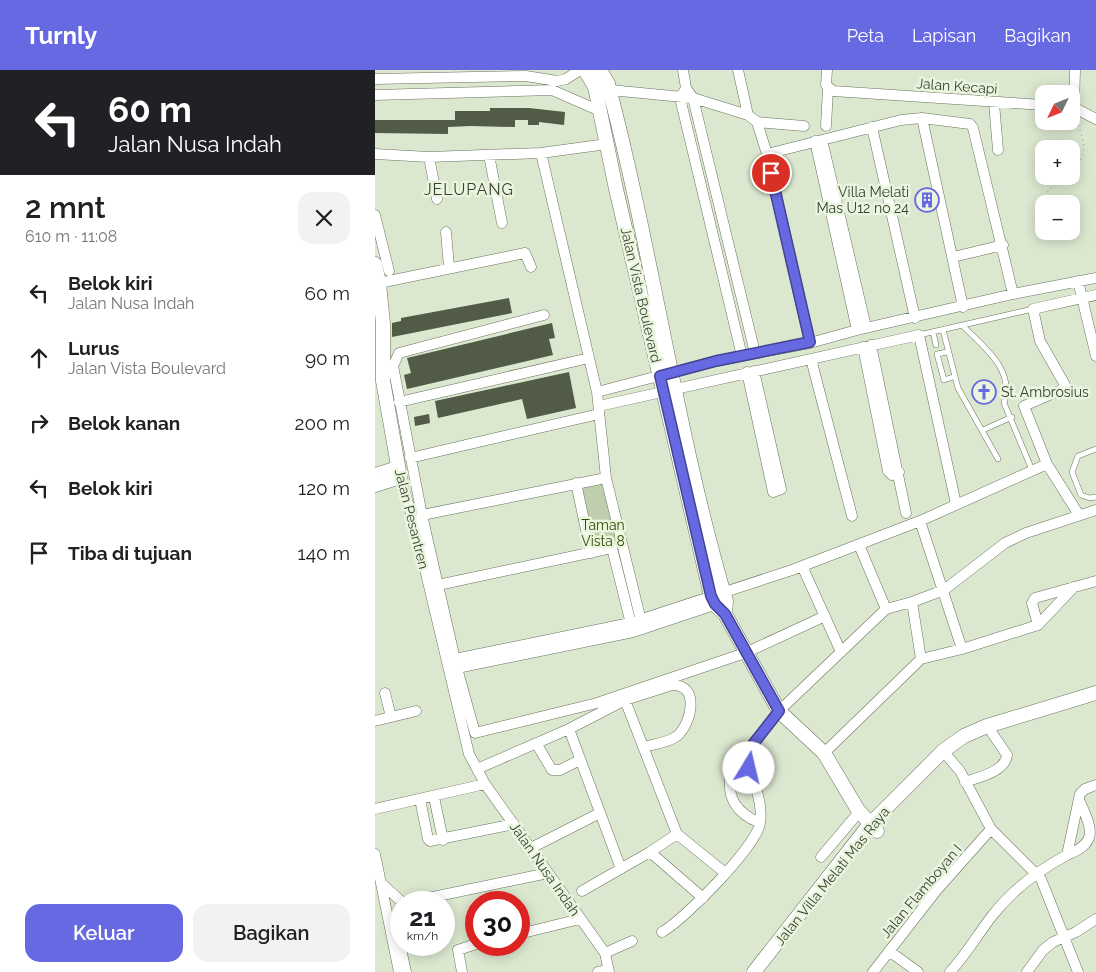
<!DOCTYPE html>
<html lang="id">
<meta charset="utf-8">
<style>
body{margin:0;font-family:Raleway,sans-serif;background:#f2f2f2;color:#202124;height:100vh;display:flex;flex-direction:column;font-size:19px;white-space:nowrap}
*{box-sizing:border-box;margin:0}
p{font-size:16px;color:#757577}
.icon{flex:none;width:28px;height:28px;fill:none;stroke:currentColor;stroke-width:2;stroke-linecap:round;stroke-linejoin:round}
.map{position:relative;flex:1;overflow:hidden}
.sheet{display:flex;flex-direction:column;background:#fff;width:375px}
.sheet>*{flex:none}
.top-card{background:#202124;color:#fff;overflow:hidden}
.needle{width:32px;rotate:227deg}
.fabs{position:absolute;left:660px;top:15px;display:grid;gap:10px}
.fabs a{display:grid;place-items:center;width:45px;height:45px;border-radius:10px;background:#fff;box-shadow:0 2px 12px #0003;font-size:25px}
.speed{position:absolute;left:15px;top:821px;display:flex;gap:10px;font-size:25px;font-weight:700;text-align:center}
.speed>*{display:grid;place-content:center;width:65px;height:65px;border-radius:50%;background:#fff;box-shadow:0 2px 12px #0003;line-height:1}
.speed small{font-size:12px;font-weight:400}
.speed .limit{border:8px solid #d22;background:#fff;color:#111}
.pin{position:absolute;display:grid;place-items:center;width:42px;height:42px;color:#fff;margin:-21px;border:2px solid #fff;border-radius:50%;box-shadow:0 1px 5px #0007}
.me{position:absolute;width:55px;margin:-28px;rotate:9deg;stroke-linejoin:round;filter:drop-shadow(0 0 4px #0008)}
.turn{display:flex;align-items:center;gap:18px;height:105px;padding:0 25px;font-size:22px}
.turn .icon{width:65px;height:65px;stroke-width:2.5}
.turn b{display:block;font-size:35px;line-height:42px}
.round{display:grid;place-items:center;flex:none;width:52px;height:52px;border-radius:15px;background:#f2f2f2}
.summary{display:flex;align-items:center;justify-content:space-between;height:85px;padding:0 25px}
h1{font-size:30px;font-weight:600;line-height:38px}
.button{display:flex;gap:10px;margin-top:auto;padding:10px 25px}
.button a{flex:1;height:58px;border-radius:15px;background:#6769e2;color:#fff;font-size:20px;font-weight:600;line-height:58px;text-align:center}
.button a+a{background:#f2f2f2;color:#202124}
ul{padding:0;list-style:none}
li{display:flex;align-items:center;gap:15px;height:65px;padding:0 25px}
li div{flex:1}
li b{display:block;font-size:19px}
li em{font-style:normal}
header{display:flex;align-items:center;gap:30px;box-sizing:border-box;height:70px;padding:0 25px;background:#6769e2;color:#fff}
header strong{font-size:24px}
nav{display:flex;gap:28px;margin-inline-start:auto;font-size:18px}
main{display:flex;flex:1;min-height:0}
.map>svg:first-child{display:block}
</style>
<header>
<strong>Turnly</strong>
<nav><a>Peta</a><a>Lapisan</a><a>Bagikan</a></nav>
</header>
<main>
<section class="sheet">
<div class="top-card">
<div class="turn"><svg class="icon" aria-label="left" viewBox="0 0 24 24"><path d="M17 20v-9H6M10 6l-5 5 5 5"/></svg><div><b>60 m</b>Jalan Nusa Indah</div></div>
</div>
<div class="summary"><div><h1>2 mnt</h1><p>610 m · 11:08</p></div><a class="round"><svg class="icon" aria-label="close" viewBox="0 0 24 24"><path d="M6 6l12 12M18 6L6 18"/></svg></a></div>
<ul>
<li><svg class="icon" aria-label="left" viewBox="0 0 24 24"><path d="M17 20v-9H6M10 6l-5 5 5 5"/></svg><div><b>Belok kiri</b><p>Jalan Nusa Indah</p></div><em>60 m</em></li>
<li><svg class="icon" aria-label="ahead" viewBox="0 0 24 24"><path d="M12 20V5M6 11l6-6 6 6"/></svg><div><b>Lurus</b><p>Jalan Vista Boulevard</p></div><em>90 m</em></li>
<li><svg class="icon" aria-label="right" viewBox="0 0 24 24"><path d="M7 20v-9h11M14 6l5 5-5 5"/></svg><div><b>Belok kanan</b></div><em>200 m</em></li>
<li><svg class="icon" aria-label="left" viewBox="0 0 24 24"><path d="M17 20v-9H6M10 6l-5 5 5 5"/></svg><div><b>Belok kiri</b></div><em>120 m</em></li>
<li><svg class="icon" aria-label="arrive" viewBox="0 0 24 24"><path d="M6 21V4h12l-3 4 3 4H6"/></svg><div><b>Tiba di tujuan</b></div><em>140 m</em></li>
</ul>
<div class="button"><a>Keluar</a><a>Bagikan</a></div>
</section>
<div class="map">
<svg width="721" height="902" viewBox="0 0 721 902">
<rect width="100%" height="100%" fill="#dbe7cf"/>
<path fill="#bfceaf" d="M231 408 247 476 216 483 201 413Z"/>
<path fill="#515b46" d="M115 38H154L190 42 189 55 164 52V55H153V50H140V57L95 56 73 57V64L0 63V50H80V41H115Z
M557 124 559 134 542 138 540 128Z
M134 228 137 243 17 267V253L26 251V248Z
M177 253 180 268 174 269 178 285 32 319 29 305 36 303 32 288Z
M194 302 201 338 152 349 147 329 63 348 60 331Z
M54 344 55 353 40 356 39 347Z"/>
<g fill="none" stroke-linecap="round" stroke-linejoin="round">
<g stroke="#68735d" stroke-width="6">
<path id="lane" d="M588 256C609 277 640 300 629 333L657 400
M568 260 583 318 623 389
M558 262 561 275
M544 265 658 239
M572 282 562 284 569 310 578 307
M608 360 637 347
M721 379 703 386 697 402 706 425 715 428 721 427"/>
</g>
<g stroke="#68735d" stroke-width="11">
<path id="street" d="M308 0 311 18 318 28 380 283
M363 0 373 45 382 52 392 84 435 273
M452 0 451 15 458 21 669 35
M0 9 151 6 182 11 191 9 205 0
M311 18 305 28 367 286
M235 20 318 28 373 45
M0 25 177 20 225 41
M619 33 623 80
M696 36 721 49
M699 36 700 0
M547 48 588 237
M382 52 429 56
M451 56 453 19
M497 57 540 248
M447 70 491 257
M440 71 482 260
M166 83 232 74
M0 84 54 87 166 83 222 322 231 408
M392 84 526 50 547 48 595 54 598 58 638 224
M114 85 127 153
M54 87 62 129
M0 145 14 201
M71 162 74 197
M578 187 628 175
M703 211 721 286
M4 213 150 183 156 197
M169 245 24 283 18 296 47 445 82 598 100 663 222 633 370 583 450 546
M496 275 531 443
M488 277 513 401 517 405 524 402
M436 289 477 446
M372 302 398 422 406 419 379 301
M222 322 341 291 435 273 482 260 638 224 721 208
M24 332 214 288
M224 336 544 265 581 434
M35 388 224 344
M672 394 649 336 686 320 690 315 665 271 658 239 721 225
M0 403 19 397
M25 407 39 453 94 684 110 714 230 883 234 902
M201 413 216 483
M47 445 231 408 268 559
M545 451 587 579
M484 475 511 539
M427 496 466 582
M63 515 237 478 257 558
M663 555 657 533 660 528 721 511
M80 589 255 553 417 500 545 451 672 394 704 445
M546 589 587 579 663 555 699 517
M82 598 258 562 345 533
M10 623 16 647
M250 630 302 764 349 802
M0 651 41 641
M194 659 246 799
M161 673 177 700H185L205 690
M568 681 585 701 616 759 666 809 703 902
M449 683 546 589 537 532
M102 699 194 659 250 630 297 615C325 614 317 653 302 666 293 673 279 674 268 677
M590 712C604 707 630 702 632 685L617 663
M59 727 68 770
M45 729 53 769 55 771 139 754
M0 739 110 714
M385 753C361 743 351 728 356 701L404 641 511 539 537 532 569 520 630 473 651 463 721 440
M156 778 225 743
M275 782 328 828
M0 784 24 902
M692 785C721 773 719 762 705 732
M446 787 484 742
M6 813 27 832
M207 821 275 782 302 764
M34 832 173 803
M20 851 31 902
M287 862C309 850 382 776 385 753 389 730 374 704 372 682
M144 864 205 849
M514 881 543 902
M230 883 257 871
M87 902 83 880 101 874
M223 902 233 900
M498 902 561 821 616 759
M575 902C591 885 603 864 617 846 637 820 664 800 692 785L705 724 710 719 721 715
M652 902 668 880 678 872 701 862 721 849"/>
</g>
<g stroke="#68735d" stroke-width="15">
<path id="secondary" d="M210 0 220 17 241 119 336 526 340 535 350 544 404 641 449 683 483 740 502 761
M225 0 233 14C278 185 301 361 351 531L350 544
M0 194 4 213 8 254V311L25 407 0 415
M379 902 495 754 568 681 589 666 612 656 721 623"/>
</g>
<path stroke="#878f7f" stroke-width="1" stroke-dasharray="1 4" stroke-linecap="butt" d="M696 101C716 84 708 72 702 50
M672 127 673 121 690 106"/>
<use href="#lane" stroke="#fff" stroke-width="5"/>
<use href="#street" stroke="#fff" stroke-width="10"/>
<use href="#secondary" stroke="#fff" stroke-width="14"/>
</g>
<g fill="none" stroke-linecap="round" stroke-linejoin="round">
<g stroke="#434493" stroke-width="12">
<path id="route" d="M374 698 372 682 404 641 350 544 340 534 336 526 285 306 341 291 435 272 396 103"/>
</g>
<use href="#route" stroke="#6769e2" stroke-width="9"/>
</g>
<defs>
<g id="building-ring" transform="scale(1.25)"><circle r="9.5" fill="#e9f5dc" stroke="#6769e2" stroke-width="1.5"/><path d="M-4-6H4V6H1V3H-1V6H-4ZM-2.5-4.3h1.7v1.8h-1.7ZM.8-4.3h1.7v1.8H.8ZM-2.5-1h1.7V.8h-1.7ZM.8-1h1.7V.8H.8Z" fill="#6769e2"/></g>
<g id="church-ring" transform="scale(1.25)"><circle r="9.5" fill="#e9f5dc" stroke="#6769e2" stroke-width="1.5"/><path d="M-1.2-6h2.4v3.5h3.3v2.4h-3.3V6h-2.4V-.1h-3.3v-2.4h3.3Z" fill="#6769e2"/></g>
</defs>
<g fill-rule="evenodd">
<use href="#building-ring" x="552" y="130"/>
<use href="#church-ring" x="609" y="322"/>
</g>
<g text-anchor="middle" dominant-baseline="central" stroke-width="5" stroke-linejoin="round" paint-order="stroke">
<g font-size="14" fill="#3a3e35" stroke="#e9f5dc">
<text transform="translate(582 16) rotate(4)">Jalan Kecapi</text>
<text transform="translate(266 225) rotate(77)">Jalan Vista Boulevard</text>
<text transform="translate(37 449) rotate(76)">Jalan Pesantren</text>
<text transform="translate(170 799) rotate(55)">Jalan Nusa Indah</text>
<text transform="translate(457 806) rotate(-51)">Jalan Villa Melati Mas Raya</text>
<text transform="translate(546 821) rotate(-50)">Jalan Flamboyan I</text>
</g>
<g font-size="14" fill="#3a3e35" stroke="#e9f5dc" text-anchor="end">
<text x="534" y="122">Villa Melati<tspan x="534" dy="16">Mas U12 no 24</tspan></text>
<text x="626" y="322" text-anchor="start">St. Ambrosius</text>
</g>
<g font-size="14" fill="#344d0a" stroke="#e9f5dc">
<text x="228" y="455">Taman<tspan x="228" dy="16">Vista 8</tspan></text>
</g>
<g font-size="16" letter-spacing="1" fill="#3a3e35" stroke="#e9f5dc">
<text x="94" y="119">JELUPANG</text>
</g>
</g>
</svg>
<div class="fabs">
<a><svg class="needle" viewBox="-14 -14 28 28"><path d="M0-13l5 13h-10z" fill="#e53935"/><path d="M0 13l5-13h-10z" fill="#757577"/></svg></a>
<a>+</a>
<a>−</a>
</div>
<div class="speed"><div>21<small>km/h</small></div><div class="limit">30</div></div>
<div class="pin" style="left:396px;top:103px;background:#d93025"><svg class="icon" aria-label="arrive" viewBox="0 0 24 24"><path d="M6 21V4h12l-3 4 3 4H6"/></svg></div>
<svg class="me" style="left:374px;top:698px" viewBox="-20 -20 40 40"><circle r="19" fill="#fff"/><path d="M0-13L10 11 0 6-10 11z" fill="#6769e2"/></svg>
</div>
</main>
